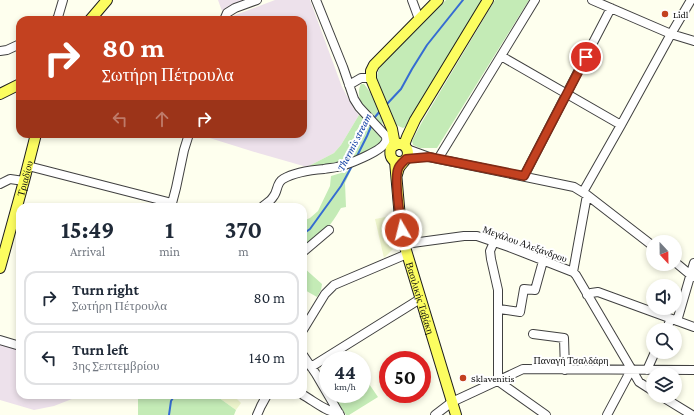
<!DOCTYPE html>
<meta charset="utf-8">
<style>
body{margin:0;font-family:"Crimson Pro",serif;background:#f2f2f3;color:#1f2937;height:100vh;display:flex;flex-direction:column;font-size:15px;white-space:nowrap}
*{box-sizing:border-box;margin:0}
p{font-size:13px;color:#747a83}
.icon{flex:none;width:22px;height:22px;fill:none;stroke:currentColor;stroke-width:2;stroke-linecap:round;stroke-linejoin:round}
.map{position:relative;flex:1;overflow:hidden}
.side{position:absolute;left:16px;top:203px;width:291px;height:196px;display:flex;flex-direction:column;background:#fff;border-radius:12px;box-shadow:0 2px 6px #0003}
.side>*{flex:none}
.hud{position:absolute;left:16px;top:16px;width:291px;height:122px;border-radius:12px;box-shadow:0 2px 6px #0003;background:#c34120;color:#fff;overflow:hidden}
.needle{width:26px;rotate:158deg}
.tools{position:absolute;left:646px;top:235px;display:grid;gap:8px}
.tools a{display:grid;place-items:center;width:36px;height:36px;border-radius:50%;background:#fff;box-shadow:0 2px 6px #0003;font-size:20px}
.speed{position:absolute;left:319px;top:351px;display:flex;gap:8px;font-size:20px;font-weight:700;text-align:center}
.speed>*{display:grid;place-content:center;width:52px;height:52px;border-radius:50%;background:#fff;box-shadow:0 2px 6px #0003;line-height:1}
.speed small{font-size:10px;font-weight:400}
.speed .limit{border:6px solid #d22;background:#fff;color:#111}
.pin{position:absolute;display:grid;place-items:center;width:34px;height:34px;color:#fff;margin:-17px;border:2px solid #fff;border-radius:50%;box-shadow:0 1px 4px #0007}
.me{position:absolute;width:44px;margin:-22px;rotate:352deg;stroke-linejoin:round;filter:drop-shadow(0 0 3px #0008)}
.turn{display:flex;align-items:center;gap:14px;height:84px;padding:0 20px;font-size:18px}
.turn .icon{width:52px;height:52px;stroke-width:2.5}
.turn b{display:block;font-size:28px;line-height:34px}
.lanes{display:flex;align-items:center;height:38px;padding:0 20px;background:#0003;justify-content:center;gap:20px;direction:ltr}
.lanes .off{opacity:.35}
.eta{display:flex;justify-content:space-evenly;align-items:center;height:68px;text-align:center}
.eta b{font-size:24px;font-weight:700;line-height:28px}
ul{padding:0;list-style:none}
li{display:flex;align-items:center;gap:12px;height:54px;margin:0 8px 6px;padding:0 12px;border:2px solid #e0e1e3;border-radius:12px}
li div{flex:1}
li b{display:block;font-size:15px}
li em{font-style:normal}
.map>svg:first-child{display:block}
</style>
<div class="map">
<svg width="694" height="415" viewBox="0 0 694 415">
<rect width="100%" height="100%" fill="#feffee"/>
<path fill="#ede1eb" d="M218 0H246L228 7 222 11Z
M275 0H310L342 87 354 109 359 115 341 145 334 153 307 167 258 153 197 134H303V20H228L230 17Z
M0 342 20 347V395H77V397L54 406 34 410 0 400Z"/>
<path fill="#eff6cd" d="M391 216 395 247 384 258 375 219Z
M215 395H239L237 399 241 403 236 410Z"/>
<path fill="#c4ebb6" d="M446 0H483L405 127 403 128 396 125 377 79C377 70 380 67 386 60Z
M495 0H529L437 148H420L413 145 412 141 422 122Z
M361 84H364C373 95 379 108 383 122L382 124C378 121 374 119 371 116 363 109 355 95 361 84Z
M359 115 363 117 383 137 381 143 365 154 343 161 324 165 307 167 334 153 341 145Z
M351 170 345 183 346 207 341 208C336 216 331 225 324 231 317 237 309 241 303 247V221L310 218 318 211 330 186 331 176Z
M303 267 322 284 321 290 317 297 303 289Z
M367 381 378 397 349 415H346L336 400 346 394H362V384Z
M138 395H215L236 410 234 415H138Z"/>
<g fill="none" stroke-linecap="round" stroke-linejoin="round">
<path stroke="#356cd2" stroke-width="2" d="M386 105 401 89 412 69 427 45 463 0
M373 120 375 117 380 111
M356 158 367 136 372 124
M303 234 310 229 341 186 352 166
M169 415 171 401 175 395"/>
<g stroke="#404040" stroke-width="10">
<path id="minor" d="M412 0 419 19
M592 0 671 34 694 41
M56 20 58 17 63 0
M224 20 227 13 235 8 257 0
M0 51 7 50 20 44
M501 56 621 125
M349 85 361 78H370
M407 149 429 157 574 187 587 195 653 246
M438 159 535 0
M28 166 172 203
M524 176 611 8
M0 184 10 179 24 181
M583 192 621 125 671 34 691 0
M171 207 176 188 184 150 189 134
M262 207C265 204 271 201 273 197 278 192 276 183 283 179 295 172 311 170 324 169 328 168 333 168 337 167 347 165 380 152 385 143 387 140 387 138 385 135L359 107 354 99 343 67 316 0
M494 242 490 251 491 259 498 290V381
M405 244 464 236H477L509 247 573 272 576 275 639 382 653 391
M303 252 329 230
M675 262 693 277
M573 272 587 195
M587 295 591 293 598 292 694 327
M499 309 520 312 524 289 535 290 543 261
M677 321 694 263
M303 330 325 294 334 285 407 254
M666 330 671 319
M533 334 564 338 565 370
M0 340 20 346
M303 355 316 374 340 415
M311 367 420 299
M647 370 655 352
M498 381 546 415
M303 395C314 401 326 412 339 413
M661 396 692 415
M257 415 261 406 267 395
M435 415 452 402 523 369 694 370
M607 415 631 370"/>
</g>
<g stroke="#1e1e1e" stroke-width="12">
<g id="major">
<path d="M90 20 107 0"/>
<path d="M0 94 20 84"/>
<path d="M395 145 392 129 371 79V71L374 65 438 0"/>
<path d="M404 145 407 137 415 120 488 0"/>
<path id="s1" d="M395 161 400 218 405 247 456 415"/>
<path d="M397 174C398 172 398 170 399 168 402 162 411 158 407 149 406 147 403 144 400 144 386 142 387 167 404 161"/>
<path id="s2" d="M0 268 24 181 36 134"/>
</g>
</g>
<use href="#minor" stroke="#fff" stroke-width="8"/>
<use href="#major" stroke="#fcfd60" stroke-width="10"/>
</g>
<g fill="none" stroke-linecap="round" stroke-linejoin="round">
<g stroke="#7f2a15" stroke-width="10">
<path id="route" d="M402 230C400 217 394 180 398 169 399 165 403 162 406 159L429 157 524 176 586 57"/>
</g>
<use href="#route" stroke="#c34120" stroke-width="7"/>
</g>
<g fill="#c34120" stroke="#fff" stroke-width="1.5">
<circle cx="665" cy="14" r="4"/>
<circle cx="463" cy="378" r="4"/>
</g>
<g text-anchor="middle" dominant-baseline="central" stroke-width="4" stroke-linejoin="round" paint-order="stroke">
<g font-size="10" fill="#0d0d0d" stroke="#fff" text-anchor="start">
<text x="673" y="14">Lidl</text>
<text x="471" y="378">Sklavenitis</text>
</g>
<g font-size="10" fill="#0d0d0d" stroke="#fff">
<text stroke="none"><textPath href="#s2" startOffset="93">Τριαδίου</textPath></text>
<text transform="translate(525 244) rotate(20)">Μεγάλου Αλεξάνδρου</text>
<text stroke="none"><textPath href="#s1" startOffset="140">Βασιλικής Ταβάκη</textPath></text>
<text x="571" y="360">Παναγή Τσαλδάρη</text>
</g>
<g font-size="11" font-style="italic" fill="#1240a4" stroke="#fff">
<text transform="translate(354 142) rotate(-63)">Thermis stream</text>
</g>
</g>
</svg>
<div class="tools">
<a><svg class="needle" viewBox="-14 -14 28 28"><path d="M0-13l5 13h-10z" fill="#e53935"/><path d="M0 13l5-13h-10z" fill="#747a83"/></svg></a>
<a><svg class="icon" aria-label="sound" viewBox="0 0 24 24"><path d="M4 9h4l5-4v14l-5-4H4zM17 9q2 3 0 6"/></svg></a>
<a><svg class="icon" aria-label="search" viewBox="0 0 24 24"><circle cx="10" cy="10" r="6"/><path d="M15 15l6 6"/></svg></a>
<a><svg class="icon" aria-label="layers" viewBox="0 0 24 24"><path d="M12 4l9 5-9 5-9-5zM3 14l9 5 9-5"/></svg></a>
</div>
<div class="speed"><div>44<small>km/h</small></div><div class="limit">50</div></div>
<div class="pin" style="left:586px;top:57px;background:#d93025"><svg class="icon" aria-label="arrive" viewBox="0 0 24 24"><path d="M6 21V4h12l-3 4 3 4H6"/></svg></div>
<svg class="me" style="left:402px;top:230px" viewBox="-20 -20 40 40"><circle r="17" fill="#c34120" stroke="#fff" stroke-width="3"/><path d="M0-11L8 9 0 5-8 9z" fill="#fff"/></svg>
<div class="hud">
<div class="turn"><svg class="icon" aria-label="right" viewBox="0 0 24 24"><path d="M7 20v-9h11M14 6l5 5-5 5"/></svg><div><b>80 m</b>Σωτήρη Πέτρουλα</div></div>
<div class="lanes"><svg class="icon off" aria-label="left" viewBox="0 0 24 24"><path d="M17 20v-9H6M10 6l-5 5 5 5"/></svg><svg class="icon off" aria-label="ahead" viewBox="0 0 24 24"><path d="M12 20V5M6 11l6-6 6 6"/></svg><svg class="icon" aria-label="right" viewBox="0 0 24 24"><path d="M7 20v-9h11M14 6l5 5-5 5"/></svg></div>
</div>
<section class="side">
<div class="eta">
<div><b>15:49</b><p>Arrival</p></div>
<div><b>1</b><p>min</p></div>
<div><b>370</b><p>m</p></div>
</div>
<ul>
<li><svg class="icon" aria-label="right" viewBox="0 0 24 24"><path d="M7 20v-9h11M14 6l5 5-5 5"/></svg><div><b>Turn right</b><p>Σωτήρη Πέτρουλα</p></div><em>80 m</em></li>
<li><svg class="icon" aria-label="left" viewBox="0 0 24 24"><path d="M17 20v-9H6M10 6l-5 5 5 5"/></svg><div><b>Turn left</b><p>3ης Σεπτεμβρίου</p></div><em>140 m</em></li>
</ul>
</section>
</div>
